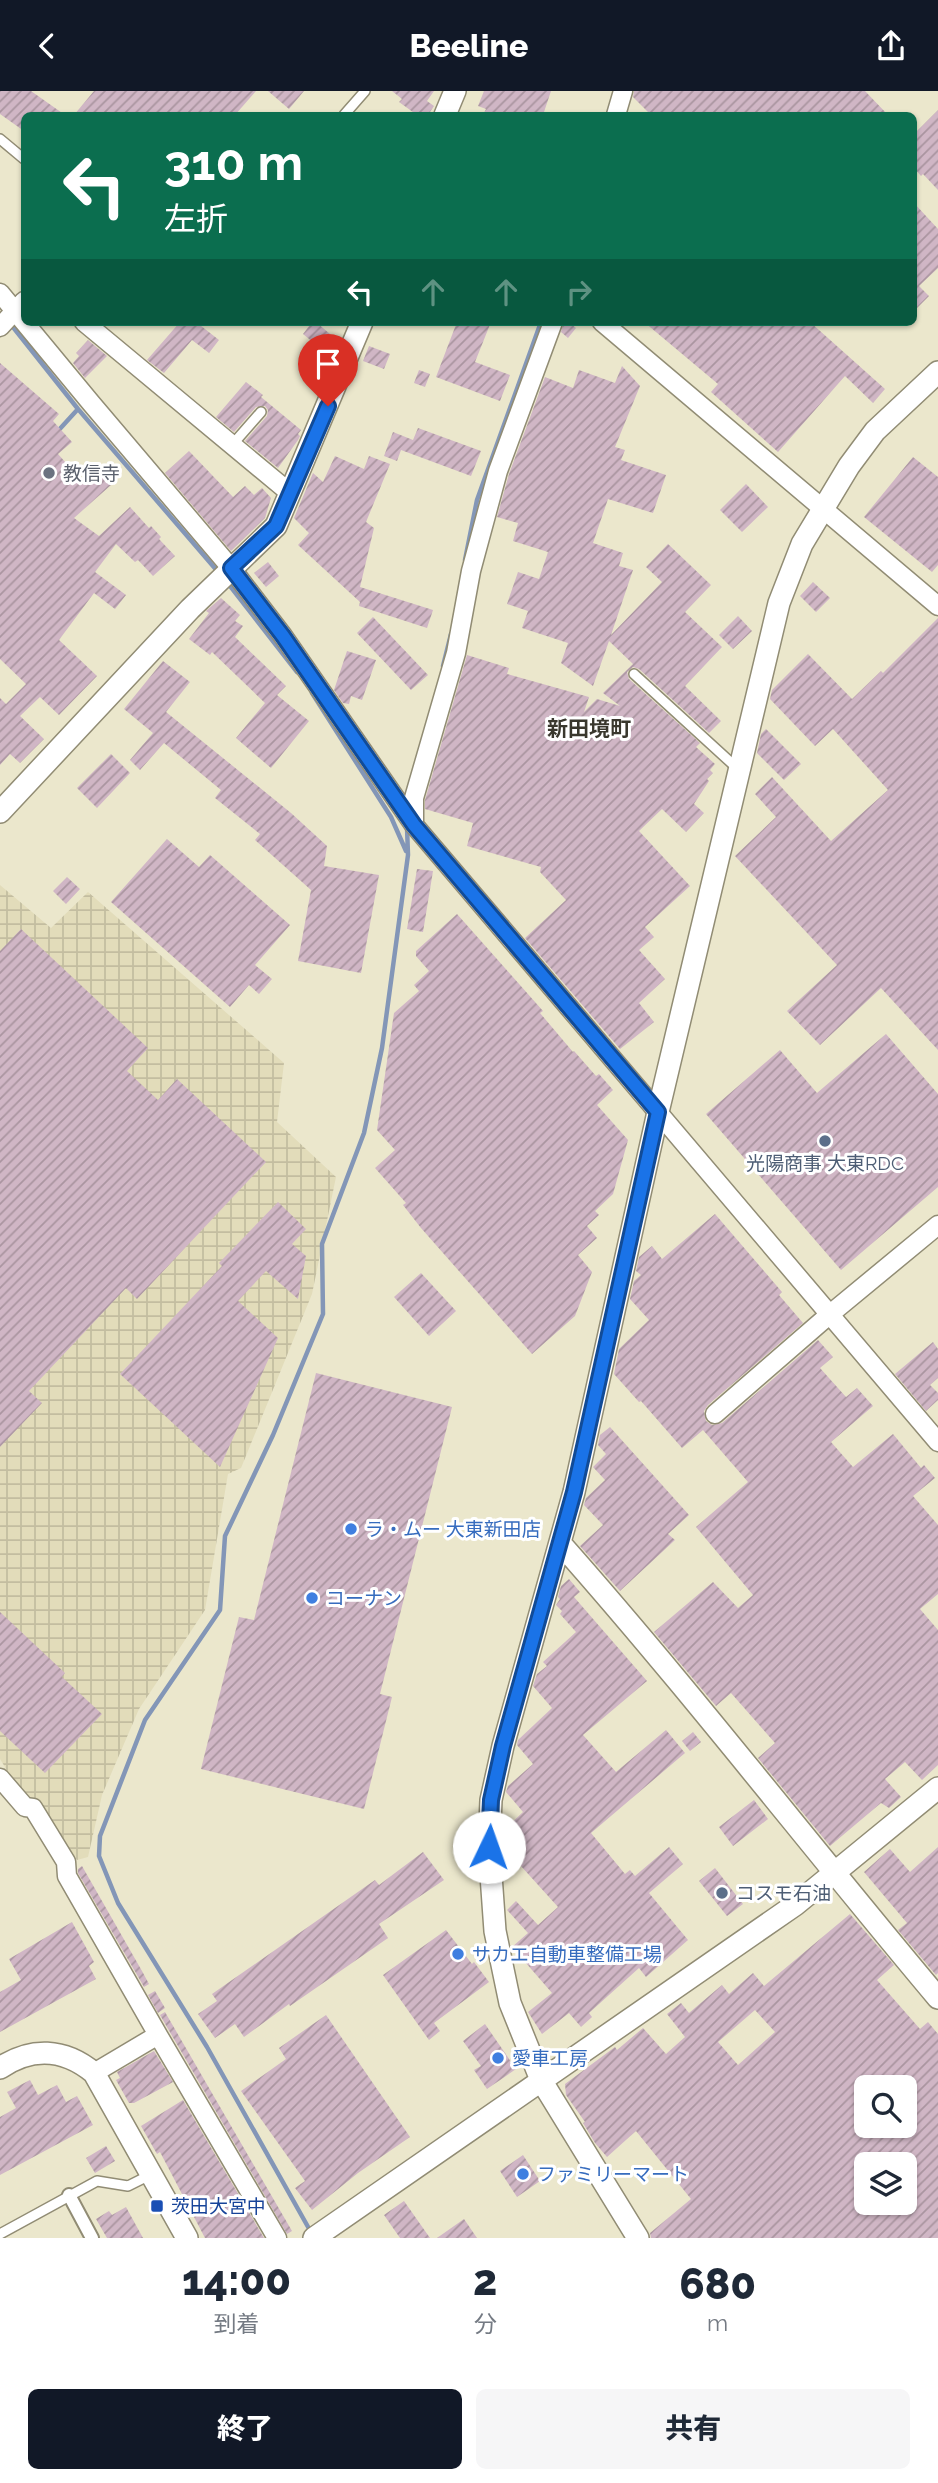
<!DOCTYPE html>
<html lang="ja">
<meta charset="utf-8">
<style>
body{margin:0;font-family:Raleway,"Noto Sans JP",sans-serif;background:#f6f6f7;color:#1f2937;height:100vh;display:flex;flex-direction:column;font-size:26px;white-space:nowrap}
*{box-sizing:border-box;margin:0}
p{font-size:23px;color:#747a83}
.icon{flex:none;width:38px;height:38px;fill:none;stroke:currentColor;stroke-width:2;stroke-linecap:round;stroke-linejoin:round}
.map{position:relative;height:2147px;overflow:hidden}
.sheet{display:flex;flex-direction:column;background:#fff;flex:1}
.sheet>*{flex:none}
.banner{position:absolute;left:21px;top:21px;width:896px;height:214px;border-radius:10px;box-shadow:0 2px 5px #0004;background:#0b6e4f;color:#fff;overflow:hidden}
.buttons{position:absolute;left:854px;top:1984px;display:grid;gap:14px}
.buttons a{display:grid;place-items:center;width:63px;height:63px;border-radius:10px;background:#fff;box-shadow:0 2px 5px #0004;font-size:35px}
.pin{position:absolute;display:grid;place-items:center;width:60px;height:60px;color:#fff;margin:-72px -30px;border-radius:50% 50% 50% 0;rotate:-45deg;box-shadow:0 0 7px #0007}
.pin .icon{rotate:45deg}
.me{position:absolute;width:77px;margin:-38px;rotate:3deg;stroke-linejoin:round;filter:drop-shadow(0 0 5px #0008)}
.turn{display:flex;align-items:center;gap:24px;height:147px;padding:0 28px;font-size:32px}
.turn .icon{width:91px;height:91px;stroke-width:2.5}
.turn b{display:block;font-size:49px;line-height:60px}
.lanes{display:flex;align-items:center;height:66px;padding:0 28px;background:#0003;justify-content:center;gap:35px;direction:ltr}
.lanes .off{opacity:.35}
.eta{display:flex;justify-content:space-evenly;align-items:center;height:119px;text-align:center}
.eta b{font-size:42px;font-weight:800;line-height:49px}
.cta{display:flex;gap:14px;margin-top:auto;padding:14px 28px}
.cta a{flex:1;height:80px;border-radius:10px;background:#111827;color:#fff;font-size:28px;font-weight:800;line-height:80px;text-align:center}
.cta a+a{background:#f6f6f7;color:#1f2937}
header{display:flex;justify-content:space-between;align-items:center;height:91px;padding:0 28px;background:#111827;color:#fff;font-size:32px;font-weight:800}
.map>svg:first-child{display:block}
</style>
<header><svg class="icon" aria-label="back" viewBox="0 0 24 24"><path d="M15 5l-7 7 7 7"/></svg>Beeline<svg class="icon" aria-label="share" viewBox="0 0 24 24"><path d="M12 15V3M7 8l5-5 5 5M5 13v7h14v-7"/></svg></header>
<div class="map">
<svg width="938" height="2147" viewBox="0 0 938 2147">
<defs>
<pattern id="industrial-grid" width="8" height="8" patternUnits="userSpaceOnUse" patternTransform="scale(1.75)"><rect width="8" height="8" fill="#e2dcba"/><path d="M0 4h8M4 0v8" fill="none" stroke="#c3bda0"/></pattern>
<pattern id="building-hatch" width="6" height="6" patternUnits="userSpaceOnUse" patternTransform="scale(1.75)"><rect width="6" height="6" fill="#d0b6c5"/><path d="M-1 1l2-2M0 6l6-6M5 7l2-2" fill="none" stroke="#aa95a0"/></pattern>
</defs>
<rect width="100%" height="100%" fill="#ebe7cc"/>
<path fill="url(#industrial-grid)" d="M0 794 51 837 88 801 284 972 277 1031 336 1086 312 1203 241 1377 228 1383 205 1519 139 1618 102 1704 88 1766 77 1769 34 1709 10 1691 5 1676 0 1668Z"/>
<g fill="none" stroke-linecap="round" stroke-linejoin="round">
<path stroke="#8396b7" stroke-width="4.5" d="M9 231 78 318 219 482
M57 341 78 318
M465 469 477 409 541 231
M227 491 297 581
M443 575 451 543
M312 602 391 726 406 760
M312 2143 207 1956 118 1812 99 1765 100 1745 145 1629 220 1519 225 1445 273 1344 323 1223 322 1153 364 1042 382 957 408 764 407 736"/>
</g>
<path fill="url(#building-hatch)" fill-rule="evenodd" d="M0 0H31L65 24H24V40L0 23Z
M94 0H256L235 24H74Z
M268 0H304L289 18Z
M392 0H434L427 10 434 15 428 24H417L399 11 402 8Z
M484 0H551L543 24H483L486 18 478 15Z
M634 0H865L888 24H651L633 6Z
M938 19V99L923 83 921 85 914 77V43Z
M914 112 938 138V177L919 195 929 205 914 220Z
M180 231H196L219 249 209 262 192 249 164 282 147 269Z
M312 231H316L337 249 326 262 303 243Z
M457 231H491L475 271 510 284 500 310 436 286Z
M564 231H569L576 237 568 247 561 241Z
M644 231H810L885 298 873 312 845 285 778 361 711 301 718 293Z
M88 249 107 265 85 287 73 272 79 265 76 262Z
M369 255 390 263 384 278 363 270Z
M0 272 59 323 53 330 72 351 58 363 85 393 99 381 111 394 74 427 99 445 130 416 149 437 151 435 161 446 159 448 175 465 153 485 138 469 135 471 116 453 95 481 126 504 115 518 94 502 59 549 97 585 59 624 40 606 20 625 44 648 20 672 10 663 0 674V607L6 613 26 593 0 568Z
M622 275 640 295 615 356 625 359 621 369 666 384 653 422 608 408 593 452 623 462 619 475 633 479 611 544 662 491 646 476 668 453 711 494 685 521 722 556 685 595 721 630 709 642 639 578 633 576 627 581 629 588 700 652 696 656 715 673 710 679 713 682 707 688 709 690 694 713 704 722 686 741 662 718 639 740 690 795 645 836 654 846 639 859 665 888 639 912 654 931 620 958 525 847 566 809 540 781 541 776 467 755 473 732 425 718V709L467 564 509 577 507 583 589 606 584 621 597 608 620 615 603 602 633 573 609 550 593 595 561 572 568 552 522 537 528 520 507 513 518 481 539 488 548 461 513 450 518 432 497 426 509 383 545 286 573 297 579 279 615 292Z
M419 279 430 283 425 296 414 292Z
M246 291 263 304 261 306 301 339 298 343 300 345 298 349 278 377 245 350 267 325 268 319 265 315 256 316 234 341 216 326Z
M418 337 481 360 471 385 401 359 397 370 384 365 393 341 413 349Z
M189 360 233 406 245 395 254 404 262 397 271 407 265 427 231 460 165 382Z
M335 365 364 378 369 365 390 373 366 431 374 437 360 496 433 519 427 537 359 515 360 511 298 454 309 442 294 427 313 382 323 391Z
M913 366 938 386V474L932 481 864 426Z
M746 393 768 416 742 441 720 419Z
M268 471 279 485 266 496 254 482Z
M813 491 830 507 816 521 800 505Z
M221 507 240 524 235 530 243 535 235 546 286 595 277 604 309 630 271 677 236 647 265 612 212 561 210 564 189 548 209 522 206 520Z
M738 525 752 540 733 558 719 544Z
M373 526 428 584 411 599 357 542Z
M938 527V959L881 897 820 954 787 920 837 874 735 765 776 726 755 703 772 686 831 750 888 699 833 638 815 655 770 608 772 599 808 563 852 608 881 580 883 582Z
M347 560 376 569 362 609 351 605 349 613 343 612 334 599Z
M163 570 190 591 166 621 291 722 327 755 324 775 379 784 361 882 298 870 311 799 255 749 260 743 215 707 221 699 164 652 140 679 130 669 153 642 124 618Z
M766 638 801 673 784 689 757 662 761 643Z
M111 663 130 682 97 717 77 697Z
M167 748 199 776 210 764 290 834 255 874 272 888 259 903 249 894 230 916 111 811Z
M417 778 433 780 423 841 407 838Z
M67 786 80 798 66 813 53 800Z
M457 823 543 920 540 922 573 961 574 960 596 985 599 983 613 999 597 1014 628 1049 613 1103 595 1120 599 1124 587 1135 597 1147 578 1164 592 1181 575 1225 532 1263 421 1137 403 1114 406 1112 375 1077 395 1059 377 1039 394 922 419 900 414 894 429 880 416 865V860Z
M21 838 148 957 127 980 158 1009 177 988 266 1071 137 1208 126 1197 29 1300 42 1312 0 1356V860Z
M886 943 938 1003V1096L841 1179 706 1023 780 959 817 1002Z
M278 1111 306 1138 292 1153 306 1165 298 1208 266 1180 238 1210 278 1247 220 1376 120 1283 222 1175 219 1172Z
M715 1123 782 1201 779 1204 803 1232 708 1314 704 1320 706 1330 712 1334 722 1332 818 1249 833 1266 820 1277 846 1306 857 1297 873 1315 831 1351 853 1376 893 1343 921 1377 924 1374 935 1387 913 1405 938 1434V1503L920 1518 938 1539V1674L922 1689 905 1671 885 1688 901 1706 889 1717 881 1712 830 1755 758 1667 775 1652 731 1602 716 1615 654 1541 713 1491 738 1517 753 1504 696 1436 748 1391 703 1339 682 1357 641 1310 639 1311 614 1283 619 1258 649 1229 630 1208 634 1190 641 1184 636 1180 639 1166 652 1155 662 1168Z
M421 1182 456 1220 429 1245 394 1206Z
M933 1251 938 1258V1287L930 1294 938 1302V1309L926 1320 895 1283Z
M316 1282 452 1316 380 1603 392 1606 364 1718 201 1678 239 1526 254 1529Z
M610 1336 689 1424 668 1443 675 1449 620 1500 580 1455 603 1434 584 1414 586 1407 605 1389 593 1376 606 1363 598 1354 600 1344Z
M569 1488 580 1501 574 1506 647 1590 583 1644 616 1681 666 1639 685 1662 591 1742 625 1783 630 1779 635 1785 669 1756 683 1773 649 1802 688 1849 646 1886 639 1877 589 1922 592 1926 581 1936 569 1922 542 1943 528 1921 552 1902 512 1856 528 1842 507 1819 516 1810 538 1834 558 1816 502 1754 503 1740 523 1721 506 1701 508 1695 533 1673 517 1654 518 1649 552 1617 533 1595 537 1583 547 1575 543 1571 576 1541 560 1523 562 1520 556 1514 560 1508 558 1506 561 1495Z
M0 1521 65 1582 62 1586 102 1623 45 1682 0 1640Z
M693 1641 701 1651 690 1660 682 1650Z
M754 1709 768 1728 733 1755 719 1736Z
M938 1756V1882L936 1884 898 1839 907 1832 864 1781 890 1758 910 1781Z
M423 1761 444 1789 379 1833 388 1847 290 1915 289 1913 244 1946 235 1933 215 1947 198 1923 217 1910 212 1903 375 1789 379 1794Z
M82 1775 142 1880 149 1893 144 1896 78 1782V1778Z
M715 1777 743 1813 727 1825 699 1790Z
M850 1823 894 1874 877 1889 920 1938 928 1931 938 1943V2147H651L650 2142 691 2108 636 2040 607 2066 595 2052 583 2032 585 2031 566 2004 565 1993 615 1956 617 1959 643 1937 666 1963 685 1946 667 1923 681 1912 689 1922 722 1894 729 1903 753 1882 764 1895ZM755 1919 775 1941 738 1974 718 1951ZM866 1997H905V2035H866ZM866 2074H905V2112H866Z
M72 1831 94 1871 89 1875 96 1888 0 1941V1901L21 1889 9 1868Z
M446 1839 472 1873 474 1871 489 1891 434 1932 440 1940 429 1949 383 1884Z
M155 1900 165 1917 158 1922 148 1904Z
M165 1921 292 2140 287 2143 160 1924Z
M326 1924 410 2046 358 2082 312 2119 295 2097 305 2090 241 2000 286 1968 279 1957Z
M485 1933 516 1978 487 1998 474 1979 481 1975 463 1950Z
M154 1960 173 1991 134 2012H129L116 1989 120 1987 117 1981Z
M30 1989 38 2004 57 1994 66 2011 77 2005 93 2034 0 2084V2026L16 2017 7 2001Z
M183 2009 264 2147H205L160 2061 157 2063 141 2035Z
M106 2055 115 2070 95 2082 86 2067Z
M523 2064 540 2090 517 2106 500 2080Z
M404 2110 430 2147H400L384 2124Z
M126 2116 143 2147H107L96 2128 109 2120 112 2124Z
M464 2128 477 2147H437Z"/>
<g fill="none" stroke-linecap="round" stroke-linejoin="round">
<g stroke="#918c74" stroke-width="12">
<path id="service" d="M344 24 365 0
M0 48 24 68
M232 354 261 321
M634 583 738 678
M0 2143 97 2090 128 2095 150 2084"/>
</g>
<g stroke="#918c74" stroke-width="16">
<path id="pedestrian" d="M69 2104 92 2147"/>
</g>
<g stroke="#918c74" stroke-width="21">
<path id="minor" d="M616 24 623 0
M0 202 91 312 231 477 283 545 414 734 938 1351
M84 231 290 402
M602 231 938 515
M0 236 24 210
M414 734V707L456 562 471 480 498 380 553 231
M715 1323 829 1224 938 1134
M0 1687 25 1716 33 1717 66 1771 67 1785 158 1944
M94 1982 158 1944 277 2147"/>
</g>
<g stroke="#918c74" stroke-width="24">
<path id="tertiary" d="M445 24 455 0
M0 721 190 518 276 435 362 231
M560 1452C691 1600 811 1756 938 1907
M0 1977C31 1956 64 1957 94 1982L187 2147
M314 2147 795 1814 938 1697
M638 2147 541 1989 510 1912 495 1840 489 1756 491 1709 503 1655 574 1401 658 1021 779 512 802 453 849 375 875 340 938 281"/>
</g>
<use href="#service" stroke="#fff" stroke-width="9"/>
<use href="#pedestrian" stroke="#fff" stroke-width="12"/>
<use href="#minor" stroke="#fff" stroke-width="18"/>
<use href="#tertiary" stroke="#fff" stroke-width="21"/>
</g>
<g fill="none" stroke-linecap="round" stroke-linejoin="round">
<g stroke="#114b97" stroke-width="18">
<path id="route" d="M328 315 276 435 231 477 283 545 414 734 658 1021 574 1401 503 1655 491 1709 489 1756"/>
</g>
<use href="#route" stroke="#1a73e8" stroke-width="12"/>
</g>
<circle fill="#6b7280" stroke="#fff" stroke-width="2.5" cx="49" cy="382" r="7"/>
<g fill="#5c6f8a" stroke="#fff" stroke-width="2.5">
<circle cx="825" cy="1050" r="7"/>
<circle cx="722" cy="1802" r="7"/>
</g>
<g fill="#3f7fe0" stroke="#fff" stroke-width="2.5">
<circle cx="351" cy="1438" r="7"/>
<circle cx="312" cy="1507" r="7"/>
<circle cx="458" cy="1863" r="7"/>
<circle cx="498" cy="1967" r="7"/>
<circle cx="523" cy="2083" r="7"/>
</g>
<rect fill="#1a4fb4" stroke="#fff" stroke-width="2.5" x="150" y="2108" width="14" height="14" rx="3.5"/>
<g text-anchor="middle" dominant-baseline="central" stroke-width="6" stroke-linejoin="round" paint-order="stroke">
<g font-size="19" fill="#5b616d" stroke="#fff" text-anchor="start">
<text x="63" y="382">教信寺</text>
</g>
<g font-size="19" fill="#4e5e75" stroke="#fff">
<text x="825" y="1072">光陽商事 大東RDC</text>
<text x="736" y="1802" text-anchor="start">コスモ石油</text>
</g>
<g font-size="19" fill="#366cbe" stroke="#fff" text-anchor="start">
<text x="365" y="1438">ラ・ムー 大東新田店</text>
<text x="326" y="1507">コーナン</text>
<text x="472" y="1863">サカエ自動車整備工場</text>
<text x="512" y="1967">愛車工房</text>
<text x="537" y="2083">ファミリーマート</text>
</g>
<g font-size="19" fill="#164399" stroke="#fff" text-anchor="start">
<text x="171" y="2115">茨田大宮中</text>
</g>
<g font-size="21" font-weight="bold" fill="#39372d" stroke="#fff">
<text x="589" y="637">新田境町</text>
</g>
</g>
</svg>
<div class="buttons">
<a><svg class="icon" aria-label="search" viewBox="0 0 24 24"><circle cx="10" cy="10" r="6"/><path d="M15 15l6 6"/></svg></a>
<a><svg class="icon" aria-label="layers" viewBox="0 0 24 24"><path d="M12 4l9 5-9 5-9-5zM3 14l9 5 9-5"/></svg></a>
</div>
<div class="pin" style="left:328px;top:315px;background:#d93025"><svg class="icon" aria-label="arrive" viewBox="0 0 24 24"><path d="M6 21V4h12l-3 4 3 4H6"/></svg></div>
<svg class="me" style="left:489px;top:1756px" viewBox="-20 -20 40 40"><circle r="19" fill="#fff"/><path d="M0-13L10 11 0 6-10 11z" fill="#1a73e8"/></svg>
<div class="banner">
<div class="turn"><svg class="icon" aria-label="left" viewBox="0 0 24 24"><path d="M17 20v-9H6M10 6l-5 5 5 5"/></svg><div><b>310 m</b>左折</div></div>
<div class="lanes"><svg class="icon" aria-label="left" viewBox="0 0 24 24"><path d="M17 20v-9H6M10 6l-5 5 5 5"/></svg><svg class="icon off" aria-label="ahead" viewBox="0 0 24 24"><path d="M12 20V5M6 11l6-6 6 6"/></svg><svg class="icon off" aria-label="ahead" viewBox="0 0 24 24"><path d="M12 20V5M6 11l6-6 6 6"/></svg><svg class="icon off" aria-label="right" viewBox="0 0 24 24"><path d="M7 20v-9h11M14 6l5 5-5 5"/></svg></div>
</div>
</div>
<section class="sheet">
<div class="eta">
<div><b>14:00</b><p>到着</p></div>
<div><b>2</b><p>分</p></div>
<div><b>680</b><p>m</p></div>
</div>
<div class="cta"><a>終了</a><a>共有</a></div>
</section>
